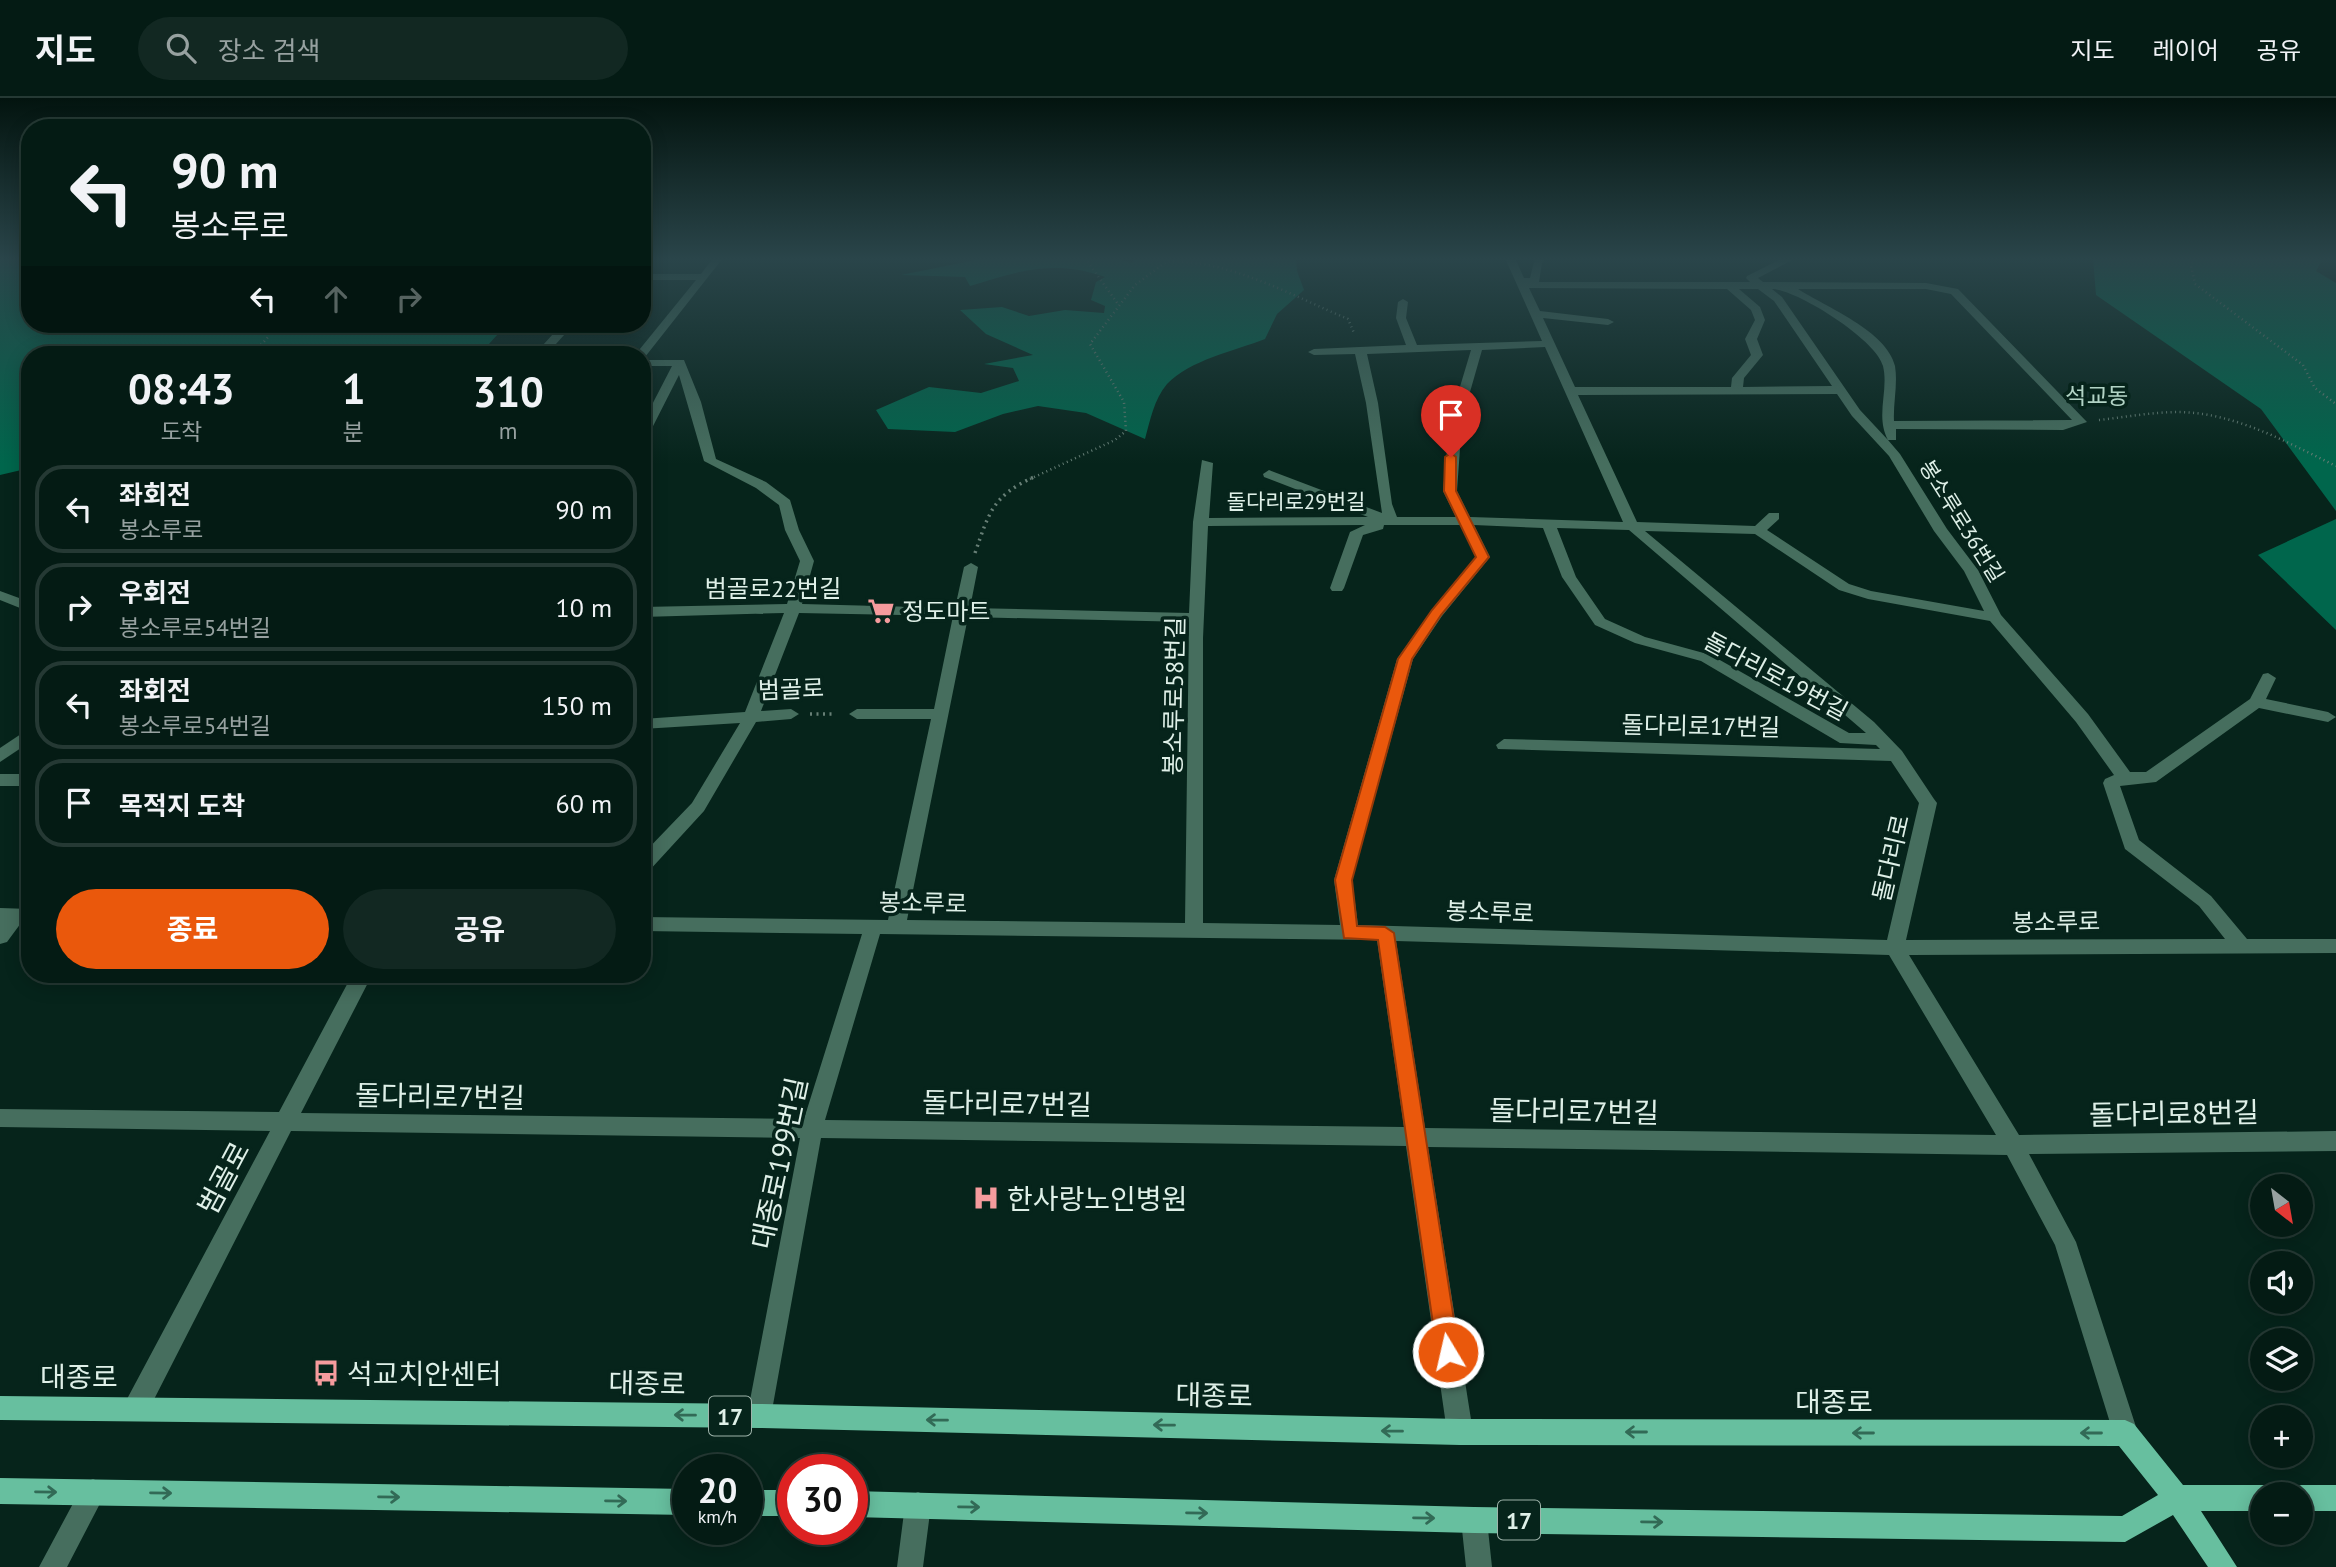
<!DOCTYPE html>
<html lang="ko">
<meta charset="utf-8">
<style>
body{margin:0;font-family:"PT Sans","Noto Sans KR",sans-serif;background:#122822;color:#f1f3f6;height:100vh;display:flex;flex-direction:column;font-size:26px;white-space:nowrap}
*{box-sizing:border-box;margin:0}
p{font-size:23px;color:#97a1a0}
.icon{flex:none;width:38px;height:38px;fill:none;stroke:currentColor;stroke-width:2;stroke-linecap:round;stroke-linejoin:round}
.map{position:relative;flex:1;overflow:hidden}
.side{position:absolute;left:21px;top:248px;width:630px;height:637px;display:flex;flex-direction:column;background:#041b14;border-radius:28px;box-shadow:0 4px 18px #0003,0 0 0 2px #253934}
.side>*{flex:none}
.top-card{position:absolute;left:21px;top:21px;width:630px;height:214px;border-radius:28px;box-shadow:0 4px 18px #0003,0 0 0 2px #253934;background:#041b14;color:#f1f3f6;overflow:hidden}
.needle{width:46px;rotate:149deg}
.buttons{position:absolute;left:2250px;top:1076px;display:grid;gap:14px}
.buttons a{display:grid;place-items:center;width:63px;height:63px;border-radius:50%;background:#041b14;box-shadow:0 4px 18px #0003,0 0 0 2px #253934;font-size:35px}
.speed{position:absolute;left:672px;top:1356px;display:flex;gap:14px;font-size:35px;font-weight:700;text-align:center}
.speed>*{display:grid;place-content:center;width:91px;height:91px;border-radius:50%;background:#041b14;box-shadow:0 4px 18px #0003,0 0 0 2px #253934;line-height:1}
.speed small{font-size:18px;font-weight:400}
.speed .limit{border:10px solid #d22;background:#fff;color:#111}
.pin{position:absolute;display:grid;place-items:center;width:60px;height:60px;color:#fff;margin:-72px -30px;border-radius:50% 50% 50% 0;rotate:-45deg;box-shadow:0 0 7px #0007}
.pin .icon{rotate:45deg}
.me{position:absolute;width:77px;margin:-38px;rotate:351deg;stroke-linejoin:round;filter:drop-shadow(0 0 5px #0008)}
.turn{display:flex;align-items:center;gap:24px;height:147px;padding:0 35px;font-size:32px}
.turn .icon{width:91px;height:91px;stroke-width:2.5}
.turn b{display:block;font-size:49px;line-height:60px}
.lanes{display:flex;align-items:center;height:66px;padding:0 35px;background:#0003;justify-content:center;gap:35px;direction:ltr}
.lanes .off{opacity:.35}
.eta{display:flex;justify-content:space-evenly;align-items:center;height:119px;text-align:center}
.eta b{font-size:42px;font-weight:700;line-height:49px}
.primary-button{display:flex;gap:14px;margin-top:auto;padding:14px 35px}
.primary-button a{flex:1;height:80px;border-radius:42px;background:#ea580c;color:#fff;font-size:28px;font-weight:700;line-height:80px;text-align:center}
.primary-button a+a{background:#122822;color:#f1f3f6}
ul{padding:0;list-style:none}
li{display:flex;align-items:center;gap:21px;height:88px;margin:0 14px 10px;padding:0 21px;border:4px solid #253934;border-radius:28px}
li div{flex:1}
li b{display:block;font-size:26px}
li em{font-style:normal}
header{display:flex;align-items:center;gap:42px;box-sizing:border-box;height:98px;padding:0 35px;background:#041b14;border-bottom:2px solid #253934}
header strong{font-size:33px}
nav{display:flex;gap:38px;margin-inline-start:auto;font-size:24px}
.search{width:490px;height:63px;background:#122822;display:flex;align-items:center;gap:18px;box-sizing:border-box;padding:0 24px;border-radius:38px;color:#97a1a0;font-size:26px}
.map>svg:first-child{display:block}
</style>
<header>
<strong>지도</strong>
<div class="search"><svg class="icon" aria-label="search" viewBox="0 0 24 24"><circle cx="10" cy="10" r="6"/><path d="M15 15l6 6"/></svg>장소 검색</div>
<nav><a>지도</a><a>레이어</a><a>공유</a></nav>
</header>
<div class="map">
<svg width="2336" height="1469" viewBox="0 0 2336 1469">
<rect width="100%" height="100%" fill="#06241b"/>
<path fill="#00664c" d="M0 160H30V226H507L479 257H30V370L0 377Z
M985 160H1114L1132 165 1135 160H1296L1297 173 1304 192 1277 216 1265 241C1234 253 1190 262 1167 286 1154 301 1150 323 1145 341L1086 315 1038 308 1003 316 955 334 888 331 876 312 929 289 981 295 1019 283 1013 270 984 266 1033 257 986 236 960 212 1002 209 1029 218 1065 212 1104 215 1105 208 1091 202 1096 184 1105 179C1054 161 1019 173 970 188L965 179 901 177Z
M2093 160H2323L2316 173 2336 185V413L2261 311 2096 197Z
M2336 421V532L2258 457Z"/>
<g fill="none" stroke-linecap="round" stroke-linejoin="round">
<path stroke="#677f76" stroke-width="2.5" stroke-dasharray="1 3.5" stroke-linecap="butt" d="M1085 160 1118 206
M2194 160 2191 168 2195 186 2303 267 2315 290 2336 306
M252 257 269 238 271 226
M2099 322C2126 319 2153 314 2179 314 2236 315 2286 344 2336 368
M1030 381 1115 342 1126 333 1124 304 1090 246 1135 187 1166 164C1224 159 1295 199 1348 221L1354 235"/>
<path stroke="#677f76" stroke-width="3.5" stroke-dasharray="2 4.5" stroke-linecap="butt" d="M975 455C989 415 992 398 1034 379
M810 616H836"/>
<path fill="#466e5e" fill-rule="evenodd" d="M713 160H723L645 259 635 257 696 182H642V176H701Z
M1505 160H1515L1524 180H1530L1535 160H1546L1542 165 1539 184H1750L1746 180 1747 178 1783 160H1796L1758 180 1763 184 1926 185 1958 191 2087 324 2063 332 1896 331V342H1888L1900 356 1947 431 1978 472 2001 517 2088 616 2130 674H2146L2250 601 2263 576 2268 575 2276 580 2266 601 2328 614 2336 619 2328 624 2259 610 2156 684 2120 688 2139 742 2211 798 2247 841H2336V855L1909 857 2019 1037 2336 1033V1053L2029 1056 2076 1144 2138 1335 2134 1344 2125 1348 2116 1344 2055 1147 2007 1057 1428 1049 1473 1334 1469 1343 1460 1347 1451 1343 1447 1334 1406 1048 821 1040 771 1318 768 1327 759 1330 750 1327 747 1318 800 1040 291 1033 145 1319 136 1322 127 1319 124 1310 127 1301 270 1033 0 1029V1011L279 1014 352 877H372L301 1015 804 1021 862 836 642 833V819L888 822 931 621H857L849 616 857 611H934L953 518 799 515 761 613 791 611 799 616 791 621 756 624 704 713 648 774 642 776V757L692 705 740 625 642 631V621L745 614 784 515 642 519V509L787 506 800 463 785 432 779 407 756 390 704 363 679 277 648 338 642 342V326L672 268H642V262H684L701 304 716 361 766 384 790 402 799 432 814 463 802 506 955 510 964 469 971 465 978 469 970 510 1189 515 1193 424 1202 362 1213 365 1209 420 1368 419 1264 379 1263 376 1269 372 1382 415 1366 305 1355 256 1314 257 1308 254 1314 251 1406 247 1396 220 1398 204 1403 201 1408 204 1406 220 1417 247 1542 243ZM1529 190 1727 191 1751 212 1755 222 1745 241 1751 257 1732 280 1731 289H1575L1543 220 1608 227 1614 224 1608 221 1540 213ZM1739 191H1758L1774 203 1832 288 1743 289 1744 280 1763 257 1757 241 1765 222 1760 209ZM1772 191C1796 191 1877 242 1883 268 1889 293 1875 318 1888 342L1860 312 1782 199ZM1798 191H1926L1951 196 2072 322 1894 323C1893 306 1898 286 1895 268 1887 233 1826 209 1798 191ZM1545 249 1623 424 1470 419 1457 393 1462 322 1482 252ZM1471 252 1450 322 1443 393 1456 419H1397L1392 406 1378 305 1367 256ZM1837 296 1852 318 1889 358 1934 433 1964 473 1984 513 1871 493 1849 486 1767 432 1779 421V415H1769L1755 428 1637 424 1578 297ZM1365 427 1350 434 1330 490 1332 493H1342L1344 490 1363 437 1383 431 1384 427H1460L1476 459 1432 512 1397 561 1334 782 1340 827 1203 825V540L1208 428ZM1474 427 1543 430 1562 479 1595 527 1635 545 1701 563 1840 645 1876 647 1880 651 1504 641 1496 647 1498 651 1891 663 1919 705 1887 842 1358 827 1352 782 1413 561 1442 518 1490 459ZM1557 430 1629 432 1866 635H1849L1711 557 1645 539 1605 521 1576 479ZM1645 433 1755 436 1839 492 1868 501 1990 523 2076 624 2114 677 2105 681 2103 685 2125 751 2199 808 2225 841 1906 842 1937 705 1934 701 1902 653 1874 624ZM968 519 1189 524 1185 825 907 822ZM880 836 1377 842 1404 1029 825 1022ZM1396 843 1889 857 1996 1037 1425 1030Z
M562 226H574L546 257H534Z
M0 493 30 504V514L0 502Z
M30 630V644L0 664V650Z
M0 676H30V688H0Z
M0 810 30 811V825H21L7 844 0 846Z
M93 1381 102 1385 106 1394 67 1469H39L84 1385Z
M918 1394 927 1398 931 1407 923 1469H897L905 1407 909 1398Z
M1474 1409 1483 1413 1487 1422 1492 1469H1466L1461 1422 1465 1413Z"/>
<path fill="#67bf9f" fill-rule="evenodd" d="M0 1298 759 1306 1460 1321 2125 1322 2134 1326 2183 1387H2263L2272 1391 2275 1396H2263V1413H2201L2237 1469H2208L2173 1417 2125 1444 1474 1435 852 1419V1393L1474 1409 2122 1418 2158 1397 2119 1348 1460 1347 759 1330 0 1322Z
M0 1380 688 1391V1417L0 1406Z
M2301 1387H2336V1413H2301V1396H2289L2292 1391Z
M747 1392H793V1418H747Z"/>
</g>
<defs><path id="oneway-shaft" d="M-6 0H5M1.5-3L5.5 0L1.5 3" fill="none" stroke-width="1.6" stroke-linecap="round" stroke-linejoin="round" transform="scale(1.75)"/></defs>
<g stroke="#326a56">
<use href="#oneway-shaft" transform="translate(685 1317) rotate(-179)"/>
<use href="#oneway-shaft" transform="translate(937 1322) rotate(-179)"/>
<use href="#oneway-shaft" transform="translate(1164 1327) rotate(-179)"/>
<use href="#oneway-shaft" transform="translate(1392 1333) rotate(-179)"/>
<use href="#oneway-shaft" transform="translate(1636 1334) rotate(-180)"/>
<use href="#oneway-shaft" transform="translate(1863 1335) rotate(-180)"/>
<use href="#oneway-shaft" transform="translate(2091 1335) rotate(-180)"/>
<use href="#oneway-shaft" transform="translate(46 1394) rotate(1)"/>
<use href="#oneway-shaft" transform="translate(161 1395) rotate(1)"/>
<use href="#oneway-shaft" transform="translate(389 1399) rotate(1)"/>
<use href="#oneway-shaft" transform="translate(616 1403) rotate(1)"/>
<use href="#oneway-shaft" transform="translate(969 1409) rotate(1)"/>
<use href="#oneway-shaft" transform="translate(1197 1415) rotate(1)"/>
<use href="#oneway-shaft" transform="translate(1424 1420) rotate(1)"/>
<use href="#oneway-shaft" transform="translate(1652 1424) rotate(1)"/>
</g>
<linearGradient id="sky" x2="0" y2="1"><stop stop-color="#03140f"/><stop offset="0.44" stop-color="#2a454a"/><stop offset="1" stop-color="#2a454a" stop-opacity="0"/></linearGradient>
<rect width="2336" height="366" fill="url(#sky)"/>
<path fill="#ea580c" stroke="#983908" stroke-width="2" d="M1451 355 1456 359V393L1489 459 1441 517 1412 561 1352 782 1357 828 1385 829 1394 835 1459 1254 1456 1261 1448 1264 1440 1261 1437 1254 1378 842 1344 840 1335 782 1398 561 1432 512 1476 459 1444 393 1445 359Z"/>
<defs>
<g id="supermarket-bare" transform="scale(2.1)"><path d="M-6-5.5h2.5l.6 2H6L4.5 2H-2.5L-4.4-4H-6ZM-1.5 3.2a1.3 1.3 0 1 0 .1 0ZM3 3.2a1.3 1.3 0 1 0 .1 0Z" fill="#f59b9d" stroke="#06241b" stroke-width="2.5" paint-order="stroke"/></g>
<g id="hospital-bare" transform="scale(2.1)"><path d="M-5-5h3v3.5h4V-5h3V5h-3V1.5h-4V5h-3Z" fill="#f59b9d" stroke="#06241b" stroke-width="2.5" paint-order="stroke"/></g>
<g id="bus-bare" transform="scale(2.1)"><path d="M-5-6H5V4H4V6H2V4H-2V6H-4V4H-5ZM-3.5-4V0h7V-4ZM-3.5 1.2v1.5H-2V1.2ZM2 1.2v1.5H3.5V1.2Z" fill="#f59b9d" stroke="#06241b" stroke-width="2.5" paint-order="stroke"/></g>
</defs>
<g fill-rule="evenodd">
<use href="#supermarket-bare" x="881" y="513"/>
<use href="#hospital-bare" x="986" y="1100"/>
<use href="#bus-bare" x="326" y="1275"/>
</g>
<g text-anchor="middle" dominant-baseline="central" stroke-width="7" stroke-linejoin="round" paint-order="stroke">
<g font-size="21" fill="#dff0e8" stroke="#06241b">
<text x="1296" y="403">돌다리로29번길</text>
<text transform="translate(1962 423) rotate(58)">봉소루로36번길</text>
</g>
<g font-size="23" fill="#b2d3c5" stroke="#06241b">
<text x="2097" y="297">석교동</text>
</g>
<g fill="#06241b" stroke="#9eb3aa" stroke-width="2">
<rect x="709" y="1298.5" width="42" height="39" rx="5"/>
<rect x="1498" y="1402.5" width="42" height="39" rx="5"/>
</g>
<g font-size="23" font-weight="bold" fill="#dff0e8">
<text x="730" y="1318">17</text>
<text x="1519" y="1422">17</text>
</g>
<g font-size="24" fill="#dff0e8" stroke="#06241b">
<text x="773" y="490">범골로22번길</text>
<text transform="translate(1776 578) rotate(28)">돌다리로19번길</text>
<text transform="translate(791 591) rotate(-2)">범골로</text>
<text transform="translate(1174 598) rotate(-89)">봉소루로58번길</text>
<text transform="translate(1701 628) rotate(1)">돌다리로17번길</text>
<text transform="translate(1891 760) rotate(-77)">돌다리로</text>
<text transform="translate(923 805) rotate(1)">봉소루로</text>
<text transform="translate(1490 814) rotate(2)">봉소루로</text>
<text transform="translate(2056 824) rotate(-1)">봉소루로</text>
</g>
<g font-size="24" fill="#dff0e8" stroke="#06241b" text-anchor="start">
<text x="902" y="513">정도마트</text>
</g>
<g font-size="28" fill="#dff0e8" stroke="#06241b">
<text transform="translate(440 998) rotate(1)">돌다리로7번길</text>
<text transform="translate(1007 1005) rotate(1)">돌다리로7번길</text>
<text transform="translate(1574 1013) rotate(1)">돌다리로7번길</text>
<text transform="translate(2174 1015) rotate(-1)">돌다리로8번길</text>
<text transform="translate(779 1065) rotate(-78)">대종로199번길</text>
<text transform="translate(223 1080) rotate(-62)">범골로</text>
<text x="79" y="1278">대종로</text>
<text transform="translate(647 1285) rotate(1)">대종로</text>
<text transform="translate(1214 1297) rotate(1)">대종로</text>
<text x="1834" y="1303">대종로</text>
</g>
<g font-size="28" fill="#dff0e8" stroke="#06241b" text-anchor="start">
<text x="1007" y="1100">한사랑노인병원</text>
<text x="347" y="1275">석교치안센터</text>
</g>
</g>
</svg>
<div class="buttons">
<a><svg class="needle" viewBox="-14 -14 28 28"><path d="M0-13l5 13h-10z" fill="#e53935"/><path d="M0 13l5-13h-10z" fill="#97a1a0"/></svg></a>
<a><svg class="icon" aria-label="sound" viewBox="0 0 24 24"><path d="M4 9h4l5-4v14l-5-4H4zM17 9q2 3 0 6"/></svg></a>
<a><svg class="icon" aria-label="layers" viewBox="0 0 24 24"><path d="M12 4l9 5-9 5-9-5zM3 14l9 5 9-5"/></svg></a>
<a>+</a>
<a>−</a>
</div>
<div class="speed"><div>20<small>km/h</small></div><div class="limit">30</div></div>
<div class="pin" style="left:1451px;top:359px;background:#d93025"><svg class="icon" aria-label="arrive" viewBox="0 0 24 24"><path d="M6 21V4h12l-3 4 3 4H6"/></svg></div>
<svg class="me" style="left:1448px;top:1254px" viewBox="-20 -20 40 40"><circle r="17" fill="#ea580c" stroke="#fff" stroke-width="3"/><path d="M0-11L8 9 0 5-8 9z" fill="#fff"/></svg>
<div class="top-card">
<div class="turn"><svg class="icon" aria-label="left" viewBox="0 0 24 24"><path d="M17 20v-9H6M10 6l-5 5 5 5"/></svg><div><b>90 m</b>봉소루로</div></div>
<div class="lanes"><svg class="icon" aria-label="left" viewBox="0 0 24 24"><path d="M17 20v-9H6M10 6l-5 5 5 5"/></svg><svg class="icon off" aria-label="ahead" viewBox="0 0 24 24"><path d="M12 20V5M6 11l6-6 6 6"/></svg><svg class="icon off" aria-label="right" viewBox="0 0 24 24"><path d="M7 20v-9h11M14 6l5 5-5 5"/></svg></div>
</div>
<section class="side">
<div class="eta">
<div><b>08:43</b><p>도착</p></div>
<div><b>1</b><p>분</p></div>
<div><b>310</b><p>m</p></div>
</div>
<ul>
<li><svg class="icon" aria-label="left" viewBox="0 0 24 24"><path d="M17 20v-9H6M10 6l-5 5 5 5"/></svg><div><b>좌회전</b><p>봉소루로</p></div><em>90 m</em></li>
<li><svg class="icon" aria-label="right" viewBox="0 0 24 24"><path d="M7 20v-9h11M14 6l5 5-5 5"/></svg><div><b>우회전</b><p>봉소루로54번길</p></div><em>10 m</em></li>
<li><svg class="icon" aria-label="left" viewBox="0 0 24 24"><path d="M17 20v-9H6M10 6l-5 5 5 5"/></svg><div><b>좌회전</b><p>봉소루로54번길</p></div><em>150 m</em></li>
<li><svg class="icon" aria-label="arrive" viewBox="0 0 24 24"><path d="M6 21V4h12l-3 4 3 4H6"/></svg><div><b>목적지 도착</b></div><em>60 m</em></li>
</ul>
<div class="primary-button"><a>종료</a><a>공유</a></div>
</section>
</div>
